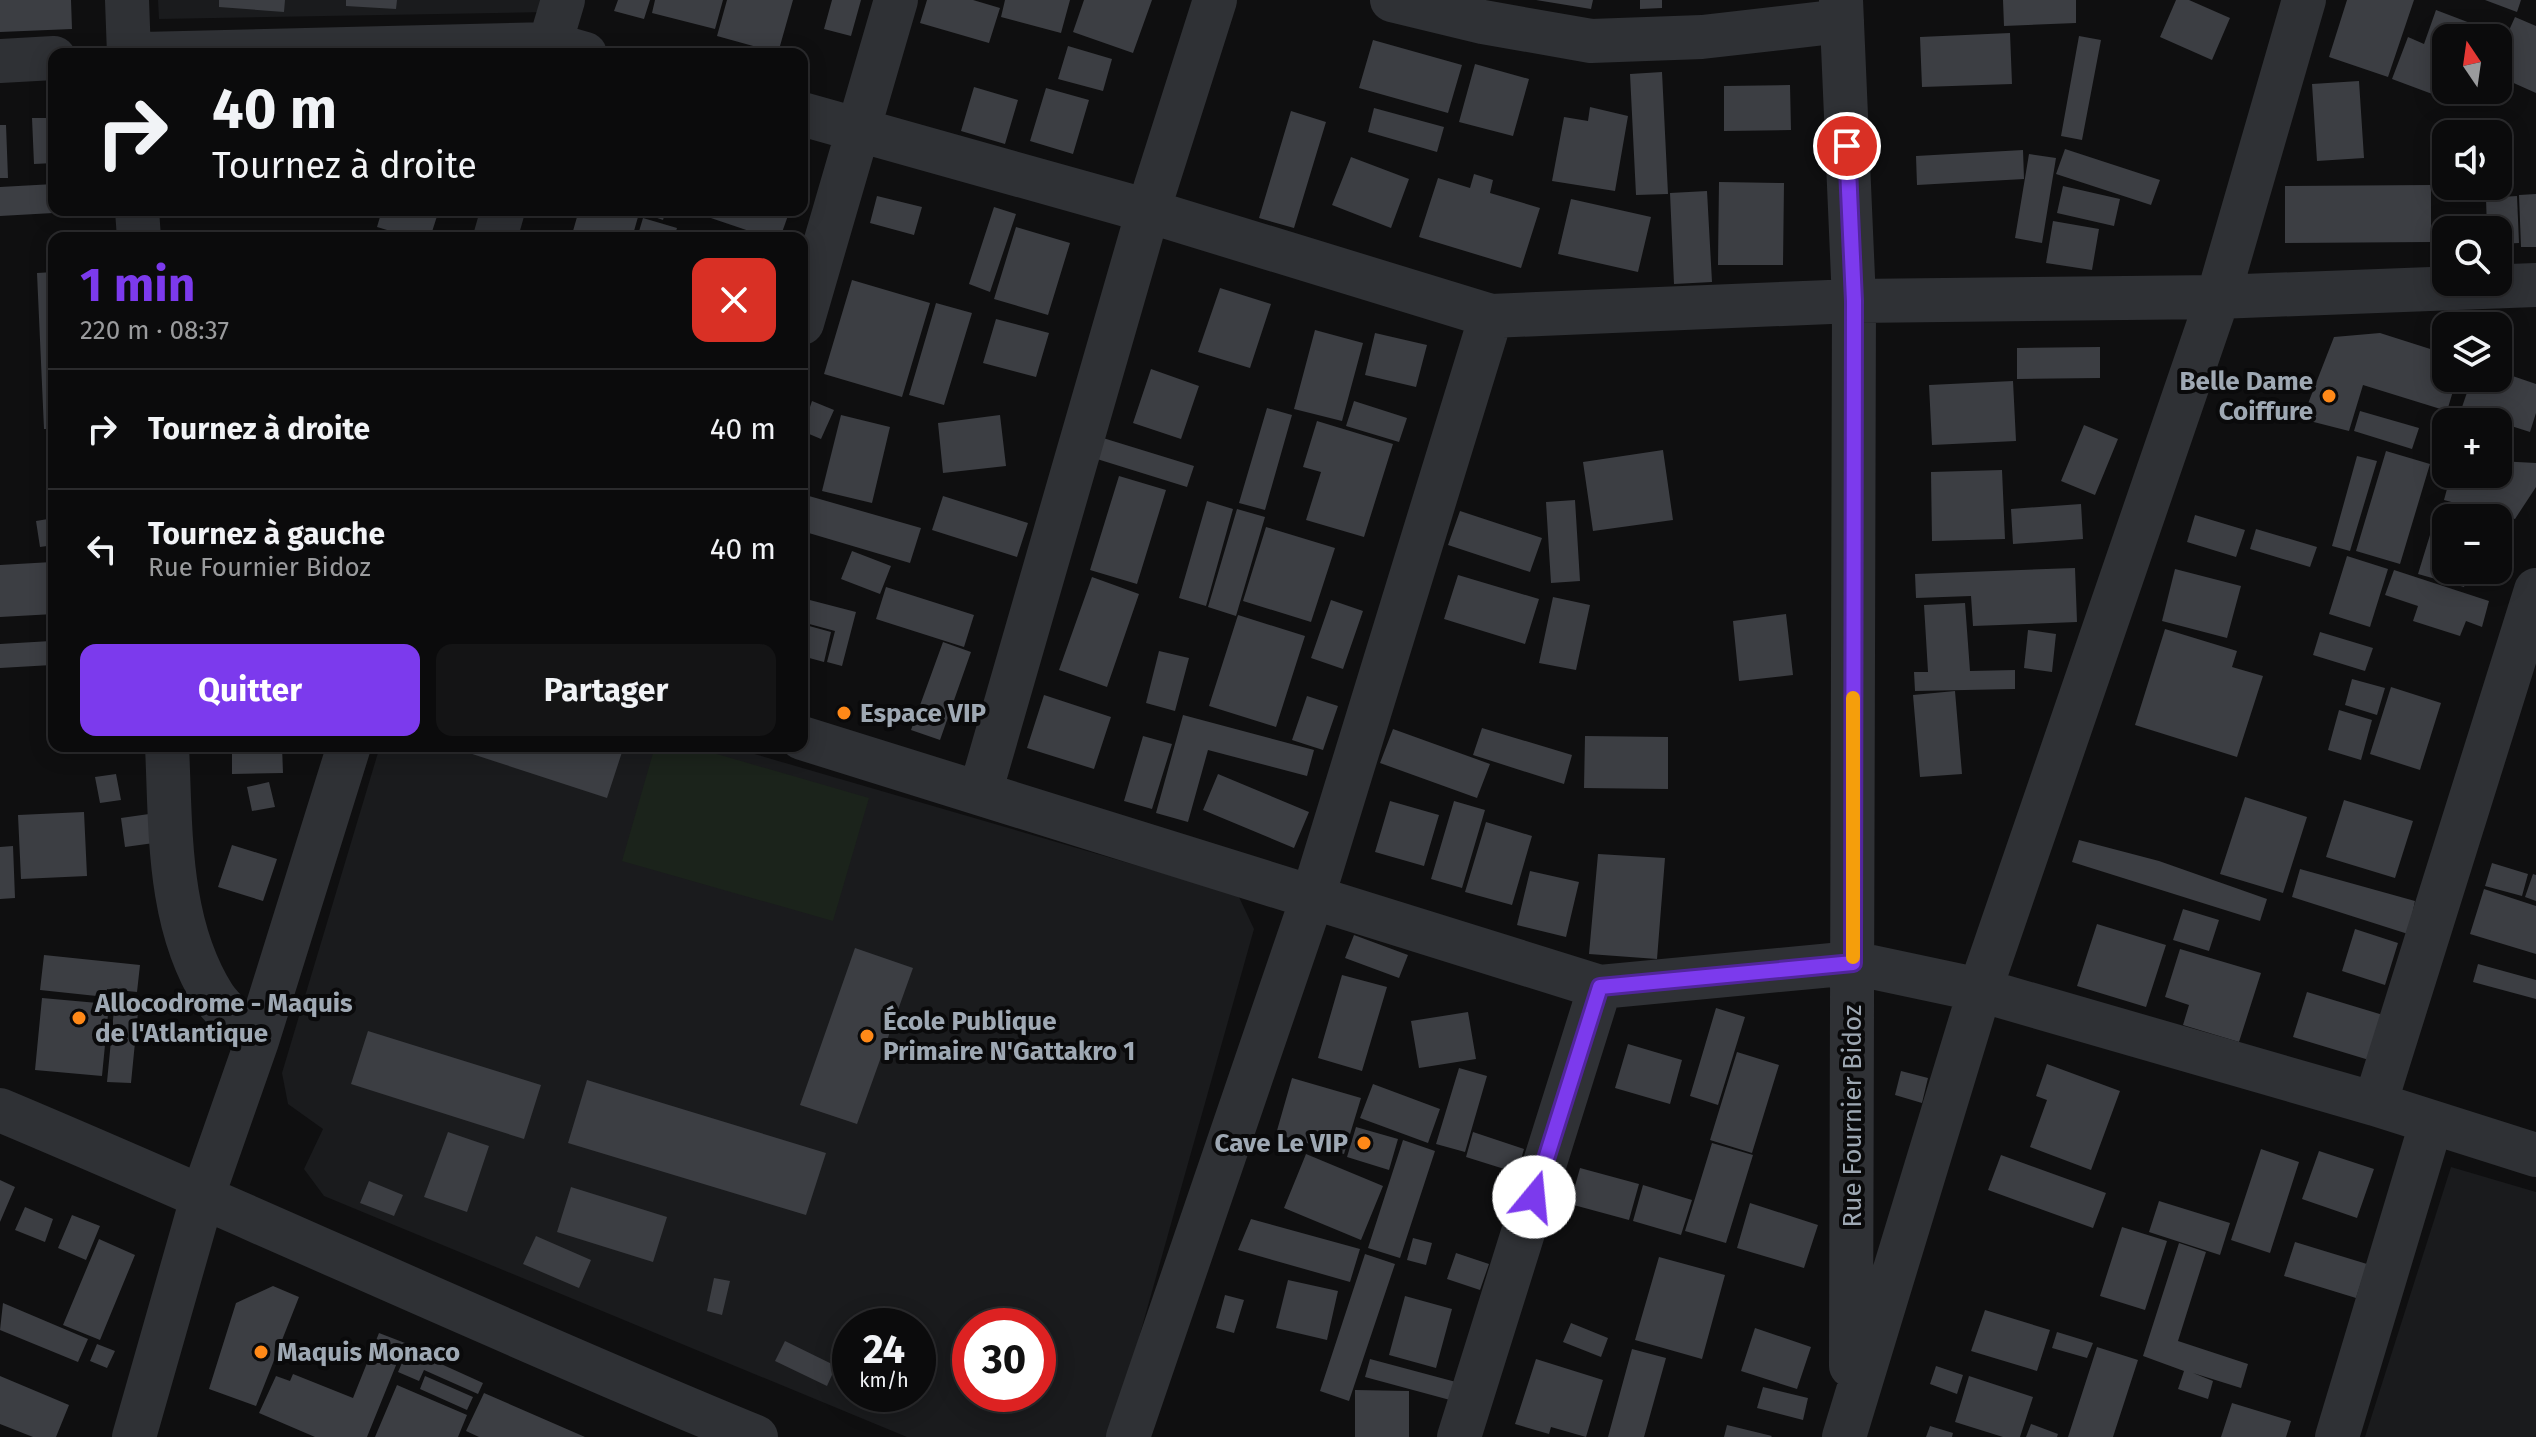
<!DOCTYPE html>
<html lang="fr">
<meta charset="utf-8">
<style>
body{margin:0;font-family:"Fira Sans",sans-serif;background:#141415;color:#f1f3f6;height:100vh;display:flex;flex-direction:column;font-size:30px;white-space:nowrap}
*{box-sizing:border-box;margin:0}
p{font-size:26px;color:#9a9b9d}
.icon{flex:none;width:44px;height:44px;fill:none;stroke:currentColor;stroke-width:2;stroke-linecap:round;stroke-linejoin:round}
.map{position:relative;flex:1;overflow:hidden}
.drawer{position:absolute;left:48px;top:232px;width:760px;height:520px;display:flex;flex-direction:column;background:#0b0b0c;border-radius:16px;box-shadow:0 4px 20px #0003,0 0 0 2px #2b2b2d}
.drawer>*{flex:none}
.hud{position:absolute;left:48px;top:48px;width:760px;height:168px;border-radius:16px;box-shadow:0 4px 20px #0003,0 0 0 2px #2b2b2d;background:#0b0b0c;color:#f1f3f6;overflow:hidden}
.needle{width:52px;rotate:347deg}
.fabs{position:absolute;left:2432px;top:24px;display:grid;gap:16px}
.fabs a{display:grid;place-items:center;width:80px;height:80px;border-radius:16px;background:#0b0b0c;box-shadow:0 4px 20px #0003,0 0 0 2px #2b2b2d;font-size:40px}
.speed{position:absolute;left:832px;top:1308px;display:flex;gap:16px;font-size:40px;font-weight:700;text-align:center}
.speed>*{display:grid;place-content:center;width:104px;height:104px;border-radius:50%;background:#0b0b0c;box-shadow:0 4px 20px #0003,0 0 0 2px #2b2b2d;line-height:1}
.speed small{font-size:20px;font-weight:400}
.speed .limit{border:12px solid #d22;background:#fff;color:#111}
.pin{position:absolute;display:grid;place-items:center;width:68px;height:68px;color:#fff;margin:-34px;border:4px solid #fff;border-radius:50%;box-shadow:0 2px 8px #0007}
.me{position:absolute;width:88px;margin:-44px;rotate:17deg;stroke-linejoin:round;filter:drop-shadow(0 0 6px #0008)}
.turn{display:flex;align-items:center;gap:28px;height:168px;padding:0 32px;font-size:36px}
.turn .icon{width:104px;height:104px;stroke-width:2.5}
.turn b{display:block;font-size:56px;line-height:68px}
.round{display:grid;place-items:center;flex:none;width:84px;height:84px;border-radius:16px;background:#141415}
.headline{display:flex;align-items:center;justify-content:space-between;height:136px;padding:0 32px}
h1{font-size:48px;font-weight:700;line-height:60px;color:#7c3aed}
.button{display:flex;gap:16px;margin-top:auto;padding:16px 32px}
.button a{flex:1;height:92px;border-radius:16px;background:#7c3aed;color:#fff;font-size:32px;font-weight:700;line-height:92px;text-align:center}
.button a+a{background:#141415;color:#f1f3f6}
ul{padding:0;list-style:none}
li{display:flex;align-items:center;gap:24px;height:120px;padding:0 32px;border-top:2px solid #2b2b2d}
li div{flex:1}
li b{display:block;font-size:30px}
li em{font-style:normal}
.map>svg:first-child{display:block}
</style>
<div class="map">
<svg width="2536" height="1437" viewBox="0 0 2536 1437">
<rect width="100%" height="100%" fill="#0f0f10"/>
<path fill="#1a1b1d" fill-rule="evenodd" d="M158 0H549L546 12 159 19Z
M380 746H727L1238 895 1254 929 1111 1437H907L324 1196 304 1169 323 1129 288 1104 282 1073ZM850 1326H918V1394H850ZM970 1326H1038V1394H970Z
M2451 1167 2536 1192V1437H2365Z"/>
<path fill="#1b231b" d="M655 746H689L869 798 833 921 622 861Z"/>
<path fill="#3c3e43" d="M0 0H71L72 29 0 32Z
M219 0H285L284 12 219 7Z
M346 0H397L396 9 346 6Z
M618 0H650L644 19 614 11Z
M655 0H723L715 29 652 13Z
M727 0H793L778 53 717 36Z
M832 0H861L851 36 824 29Z
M927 0H973L1000 8 989 43 920 23Z
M1005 0H1070L1061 33 1001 17Z
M1084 0H1152L1133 53 1073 32Z
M1536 0H1593L1591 9Z
M1640 0H1662V8L1640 9Z
M2003 0H2076V23L2004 26Z
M2176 0H2189L2230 18 2212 60 2160 37Z
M2347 0H2414L2388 77 2329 57Z
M2485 0H2521L2517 12Z
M2436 10 2478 26 2474 38H2446V90H2455L2451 101 2392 79 2408 37 2424 44Z
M2515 17 2536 26V93L2498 76V55Z
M2010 33 2012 84 1922 87 1920 37Z
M2079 36 2101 40 2082 140 2061 136Z
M1373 40 1462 65 1448 113 1359 88Z
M1068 46 1112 59 1103 91 1058 79Z
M1475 64 1529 79 1513 136 1459 122Z
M1662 72 1668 194 1636 195 1630 74Z
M2359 81 2364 158 2317 161 2312 84Z
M1790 85 1791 130 1724 131V86Z
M974 87 1018 100 1005 144 961 131Z
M1046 88 1089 100 1073 154 1030 141Z
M1590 107 1628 116 1615 191 1552 181 1564 117 1588 121Z
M1374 108 1444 127 1437 152 1368 132Z
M1291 111 1326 122 1294 228 1259 218Z
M32 118H54V163L34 164Z
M0 125H6L8 178H0Z
M2065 149 2160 180 2151 205 2056 174Z
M2023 150 2024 179 1917 185 1916 156Z
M2029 154 2056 158 2042 243 2015 238Z
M1351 157 1409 179 1391 228 1332 205Z
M1474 174 1493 180 1490 193 1540 208 1521 268 1419 237 1438 178 1470 188Z
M1719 182 1784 183 1783 265H1718Z
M54 184V210L71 212 0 216V187Z
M2431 185V242L2285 243V186Z
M2063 186 2120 199 2114 226 2057 213Z
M1707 191 1712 282 1674 284 1670 193Z
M2536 194V247H2521L2519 195Z
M877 196 922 207 914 235 870 223Z
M2517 196 2519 243 2498 244V230H2487L2486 198Z
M1571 199 1651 217 1638 272 1558 254Z
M994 207 1016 214 990 292 969 284Z
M382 210H439L430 238H414L377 227Z
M579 210H615L638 217 632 238H571Z
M634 210H666L663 220Z
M704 210H790L780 238H770L702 215Z
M643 218 677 228 674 238H637Z
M2053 221 2099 229 2092 270 2046 263Z
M1016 227 1070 243 1048 315 994 299Z
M54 272V429H44L37 273Z
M852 280 930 303 902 397 824 374Z
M1220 288 1271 304 1250 368 1198 352Z
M936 303 972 313 944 405 909 395Z
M996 319 1049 333 1036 377 983 363Z
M1315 330 1363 343 1342 421 1294 409Z
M1375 333 1427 345 1416 387 1365 375Z
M2380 333 2446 354V378H2457L2447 411 2363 385 2349 431 2302 419 2334 337Z
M2100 347V378L2017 379V348Z
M1151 369 1199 386 1181 439 1133 423Z
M2498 371 2536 384V413L2530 432 2461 410 2472 378H2498Z
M2013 381 2016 441 1932 445 1929 385Z
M812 401 834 410 821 439 802 431Z
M1354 401 1407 418 1399 442 1346 426Z
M1267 408 1292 415 1265 510 1239 503Z
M2360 411 2419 428 2412 449 2354 431Z
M841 415 890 427 872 503 822 491Z
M1000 415 1006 466 943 473 938 423Z
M1317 421 1393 444 1364 537 1306 520 1321 472 1303 467Z
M2084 425 2118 439 2095 495 2061 481Z
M1103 438 1194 466 1187 487 1097 459Z
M1663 450 1673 520 1593 531 1583 462Z
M2386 451 2430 464 2400 564 2356 551Z
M2357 456 2377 461 2350 551 2332 546Z
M2498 461 2536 463V487L2515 519 2444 500 2451 474H2498Z
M2002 470 2005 539 1932 541 1931 472Z
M1119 476 1166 490 1137 584 1090 570Z
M802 494 921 528 910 563 802 531Z
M943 496 1028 523 1017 557 932 530Z
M1575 500 1580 581 1551 583 1546 502Z
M1207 501 1233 509 1206 606 1179 598Z
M2081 504 2083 539 2013 544 2011 509Z
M1237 509 1265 517 1236 616 1208 607Z
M1460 511 1542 538 1530 572 1448 545Z
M2195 515 2245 530 2236 557 2187 542Z
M54 518V545L40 547 36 521Z
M1266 527 1335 548 1311 622 1243 601Z
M2256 529 2317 547 2310 567 2250 549Z
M2430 535 2446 540V570H2470L2464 587 2418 574Z
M852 551 891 566 880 594 841 579Z
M2347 556 2388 569 2370 627 2329 614Z
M52 562 54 614 0 617V565Z
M2075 568 2077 622 1973 626 1971 596 1916 598 1915 574Z
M2175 569 2241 586 2227 638 2162 621Z
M2394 570 2489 601 2482 627 2466 621 2460 636 2413 621 2418 606 2385 595Z
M1458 575 1539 599 1525 644 1444 619Z
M1092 577 1139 594 1107 687 1059 670Z
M886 587 974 615 964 647 876 619Z
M1553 597 1590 605 1576 670 1539 663Z
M802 598 856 612 842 666 827 662 835 631 802 622Z
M1331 600 1363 611 1343 669 1311 658Z
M1965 603 1970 671 2015 670V689L1915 691 1914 672H1928L1924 605Z
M1786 614 1793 675 1739 681 1733 621Z
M1238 615 1305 636 1276 727 1209 706Z
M802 624 831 632 824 662 802 656Z
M2165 629 2237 651 2232 667 2263 676 2237 757 2135 725Z
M2028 630 2056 634 2052 672 2024 668Z
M2320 632 2373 648 2365 671 2313 655Z
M51 641 52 665 0 668V644Z
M943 642 971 652 940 740 911 730Z
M1159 651 1189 658 1175 711 1146 703Z
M2352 679 2385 688 2377 715 2345 705Z
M2391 687 2441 703 2420 770 2370 754Z
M1955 691 1962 774 1920 777 1913 695Z
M1044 695 1111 717 1094 769 1027 748Z
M1307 696 1338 706 1323 750 1292 740Z
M2339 710 2372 720 2361 760 2328 750Z
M1183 715 1314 750 1307 776 1208 750 1188 822 1156 813Z
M1482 728 1572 755 1564 784 1473 755Z
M1393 729 1490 764 1477 798 1380 763Z
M1143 736 1172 744 1152 809 1124 801Z
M1585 736 1668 737V789L1584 788Z
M232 746H282L283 773 232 774Z
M461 746H624L607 798 460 750Z
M116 774 121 800 100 803 95 777Z
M1218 774 1309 812 1294 848 1203 810Z
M269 782 275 807 252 811 247 787Z
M2245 797 2307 817 2283 893 2220 874Z
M2344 800 2413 821 2395 878 2326 857Z
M1390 801 1439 815 1424 866 1375 852Z
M1454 801 1485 810 1462 888 1431 879Z
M84 812 87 876 21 879 18 815Z
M149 814 154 843 125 847 121 818Z
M1486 822 1532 836 1512 905 1465 892Z
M2079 840 2159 861 2267 899 2260 921 2072 862Z
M232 845 277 859 263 901 218 887Z
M13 846 15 898 0 899V847Z
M1598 854 1665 858 1657 959 1589 954Z
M2492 863 2528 874 2522 896 2485 886Z
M2300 869 2415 901 2408 934 2292 897Z
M1530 871 1579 882 1566 937 1517 925Z
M2533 874 2536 875V901L2525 897Z
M2484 889 2536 906V954L2470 934Z
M2183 909 2219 920 2209 951 2173 940Z
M2097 924 2166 945 2146 1007 2077 986Z
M2355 929 2398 943 2385 985 2342 971Z
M1354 935 1408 955 1399 978 1345 958Z
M855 948 913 968 857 1124 800 1105Z
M2180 949 2261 973 2239 1042 2183 1025 2189 1005 2165 997Z
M44 955 140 965 137 992 107 989 106 997 40 990Z
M2478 964 2536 980V999L2473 982Z
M1342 975 1387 987 1362 1071 1318 1058Z
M2307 992 2383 1015 2369 1060 2293 1037Z
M42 998 109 1004 102 1076 35 1070Z
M115 999 139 1002 131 1083 107 1082Z
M1716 1008 1745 1017 1718 1105 1690 1096Z
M1468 1012 1476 1059 1419 1068 1411 1021Z
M368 1031 541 1085 524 1139 351 1084Z
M1628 1044 1682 1060 1670 1104 1615 1088Z
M1737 1052 1779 1065 1752 1153 1710 1140Z
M2047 1064 2120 1091 2091 1170 2030 1147 2047 1100 2036 1096Z
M1459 1068 1487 1076 1465 1152 1436 1144Z
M1901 1071 1928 1078 1922 1103 1895 1095Z
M1292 1078 1361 1098 1344 1154 1276 1134Z
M587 1080 826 1153 806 1215 568 1143Z
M1373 1084 1440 1109 1428 1143 1360 1118Z
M1356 1127 1398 1139 1389 1170 1347 1157Z
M448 1132 489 1146 467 1212 424 1197Z
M1473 1132 1524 1149 1517 1173 1466 1157Z
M1403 1140 1435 1151 1400 1258 1368 1248Z
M1712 1143 1753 1155 1726 1243 1685 1231Z
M2261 1149 2299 1162 2270 1253 2231 1240Z
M2319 1151 2374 1169 2357 1218 2302 1199Z
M1306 1154 1383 1186 1361 1240 1284 1208Z
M2001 1155 2106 1193 2093 1228 1988 1190Z
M1580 1168 1639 1184 1629 1220 1570 1204Z
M0 1180 15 1187 0 1222Z
M369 1181 403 1195 394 1216 360 1203Z
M1643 1185 1692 1200 1681 1235 1633 1221Z
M571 1187 667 1217 653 1262 557 1232Z
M2159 1201 2230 1223 2220 1255 2149 1232Z
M1750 1203 1818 1225 1804 1268 1737 1248Z
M25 1207 53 1219 45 1242 15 1230Z
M72 1215 100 1226 86 1260 58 1248Z
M1251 1219 1360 1249 1350 1282 1238 1250Z
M2122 1227 2167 1241 2145 1310 2100 1296Z
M536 1236 591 1260 579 1288 523 1264Z
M1413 1238 1432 1243 1426 1265 1407 1260Z
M99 1239 135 1255 100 1340 63 1325Z
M2295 1242 2367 1264 2356 1298 2284 1276Z
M2179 1243 2206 1252 2178 1341 2248 1364 2241 1388 2193 1373 2213 1381 2208 1399 2178 1389 2184 1371 2143 1356Z
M1456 1253 1489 1264 1480 1290 1447 1279Z
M1365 1254 1395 1264 1349 1401 1320 1391Z
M1659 1257 1725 1275 1702 1359 1635 1340Z
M714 1278 730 1281 722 1315 707 1311Z
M1288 1280 1338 1291 1327 1340 1276 1328Z
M273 1286 299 1297 256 1406 209 1389 236 1303Z
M1225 1295 1244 1300 1234 1333 1216 1328Z
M1405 1296 1452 1309 1436 1368 1389 1355Z
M3 1303 88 1339 78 1362 0 1330Z
M1985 1310 2050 1330 2037 1371 1971 1351Z
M1571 1323 1608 1338 1601 1357 1563 1342Z
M1755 1328 1811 1347 1797 1389 1741 1371Z
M2057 1332 2093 1343 2087 1358 2052 1348Z
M379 1333 405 1343 367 1437H315L259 1413 276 1376 290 1381 293 1374 353 1398Z
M785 1341 836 1366 827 1386 775 1361Z
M97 1344 115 1351 107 1368 90 1361Z
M2097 1347 2138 1360 2113 1437H2068Z
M408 1349 483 1383 478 1394 424 1370 419 1381 398 1372Z
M1632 1349 1666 1358 1644 1437H1608Z
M1370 1359 1456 1382 1450 1400 1365 1377Z
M1536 1359 1603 1380 1586 1437 1551 1427 1549 1434 1515 1424Z
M1936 1366 1963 1375 1957 1394 1930 1384Z
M0 1376 69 1405 56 1437H33L0 1424Z
M425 1376 473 1397 467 1410 420 1389Z
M1969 1376 2033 1397 2020 1437H2003L1955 1422Z
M397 1385 467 1415 458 1437H375Z
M1763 1387 1808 1398 1803 1420 1757 1408Z
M1355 1390 1409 1391V1437H1355Z
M484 1393 585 1437H479L466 1431Z
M2232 1403 2291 1421 2286 1437H2221Z
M2031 1424 2058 1434 2057 1437H2026Z
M1727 1425 1772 1436 1771 1437H1724Z
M1930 1426 1953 1433 1952 1437H1926Z"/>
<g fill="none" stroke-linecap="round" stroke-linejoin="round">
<path stroke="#2f3135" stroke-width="44" d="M127 0 129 54
M1392 0 1483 22 1591 41 1702 37 1842 21
M1841 0 1854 301 1851 1366
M142 54 550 44 585 54
M547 54 563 0
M0 61 54 58
M802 114 1148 211 1491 316 1854 301 2218 297 2536 285
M137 210 139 238
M495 238 503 210
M802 323 896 0
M802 738 1600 987 1853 963 1980 990 2375 1104 2536 1155
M167 746C171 830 167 923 214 997 225 1013 243 1027 257 1041
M980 793 1148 211 1215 0
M2375 1104 2536 590
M0 1110C253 1216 502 1333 756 1437
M134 1437 203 1195 257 1041 349 746
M1128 1437 1313 896 1491 316
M1459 1437 1600 987
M1844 1437 1980 990 2218 297 2304 0
M2337 1437 2431 1124"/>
</g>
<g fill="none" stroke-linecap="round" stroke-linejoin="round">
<g stroke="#51269a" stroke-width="20">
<path id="route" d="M1534 1197 1600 987 1853 963 1854 301 1847 146"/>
</g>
<use href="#route" stroke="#7c3aed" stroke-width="14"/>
<path stroke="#f59e0b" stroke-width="14" d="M1853 957V698"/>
</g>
<g fill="#ff8918" stroke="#0a0a0b" stroke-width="3">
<circle cx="2329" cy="396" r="8"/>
<circle cx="844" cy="713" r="8"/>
<circle cx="79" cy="1018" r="8"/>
<circle cx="867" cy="1036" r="8"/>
<circle cx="1364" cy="1143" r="8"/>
<circle cx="261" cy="1352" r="8"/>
</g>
<g text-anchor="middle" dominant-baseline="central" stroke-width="8" stroke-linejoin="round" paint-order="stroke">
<g font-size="26" font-weight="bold" fill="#9ea8b3" stroke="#0a0a0b" text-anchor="start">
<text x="2313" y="381" text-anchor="end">Belle Dame<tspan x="2313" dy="30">Coiffure</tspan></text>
<text x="860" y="713">Espace VIP</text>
<text x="95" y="1003">Allocodrome - Maquis<tspan x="95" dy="30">de l'Atlantique</tspan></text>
<text x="883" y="1021">École Publique<tspan x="883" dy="30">Primaire N'Gattakro 1</tspan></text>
<text x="1348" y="1143" text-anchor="end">Cave Le VIP</text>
<text x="277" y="1352">Maquis Monaco</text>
</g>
<g font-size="26" fill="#9ea8b3" stroke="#0a0a0b">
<text transform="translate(1852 1116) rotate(-90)">Rue Fournier Bidoz</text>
</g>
</g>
</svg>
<div class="fabs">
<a><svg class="needle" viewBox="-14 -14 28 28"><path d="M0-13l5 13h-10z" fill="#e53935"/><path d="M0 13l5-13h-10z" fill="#9a9b9d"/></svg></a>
<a><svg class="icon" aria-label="sound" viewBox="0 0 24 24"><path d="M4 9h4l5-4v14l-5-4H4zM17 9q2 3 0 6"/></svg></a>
<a><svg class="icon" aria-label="search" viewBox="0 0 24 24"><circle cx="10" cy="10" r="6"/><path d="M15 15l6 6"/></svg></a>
<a><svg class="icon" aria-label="layers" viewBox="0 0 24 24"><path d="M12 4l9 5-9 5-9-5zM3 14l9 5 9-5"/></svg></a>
<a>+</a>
<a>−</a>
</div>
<div class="speed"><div>24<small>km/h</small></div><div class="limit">30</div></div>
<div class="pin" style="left:1847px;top:146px;background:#d93025"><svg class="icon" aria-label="arrive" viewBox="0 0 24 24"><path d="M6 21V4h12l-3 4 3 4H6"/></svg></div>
<svg class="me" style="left:1534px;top:1197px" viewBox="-20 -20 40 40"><circle r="19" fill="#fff"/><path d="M0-13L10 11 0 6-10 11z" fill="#7c3aed"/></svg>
<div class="hud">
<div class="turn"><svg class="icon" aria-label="right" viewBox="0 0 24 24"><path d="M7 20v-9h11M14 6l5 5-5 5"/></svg><div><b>40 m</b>Tournez à droite</div></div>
</div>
<section class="drawer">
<div class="headline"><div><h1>1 min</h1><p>220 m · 08:37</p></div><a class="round" style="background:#d93025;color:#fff"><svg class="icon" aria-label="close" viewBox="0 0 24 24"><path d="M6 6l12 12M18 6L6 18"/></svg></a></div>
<ul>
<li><svg class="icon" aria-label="right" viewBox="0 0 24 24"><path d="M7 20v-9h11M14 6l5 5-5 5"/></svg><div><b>Tournez à droite</b></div><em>40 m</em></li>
<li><svg class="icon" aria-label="left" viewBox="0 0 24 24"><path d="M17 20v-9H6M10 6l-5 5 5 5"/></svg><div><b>Tournez à gauche</b><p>Rue Fournier Bidoz</p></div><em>40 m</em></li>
</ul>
<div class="button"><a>Quitter</a><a>Partager</a></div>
</section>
</div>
